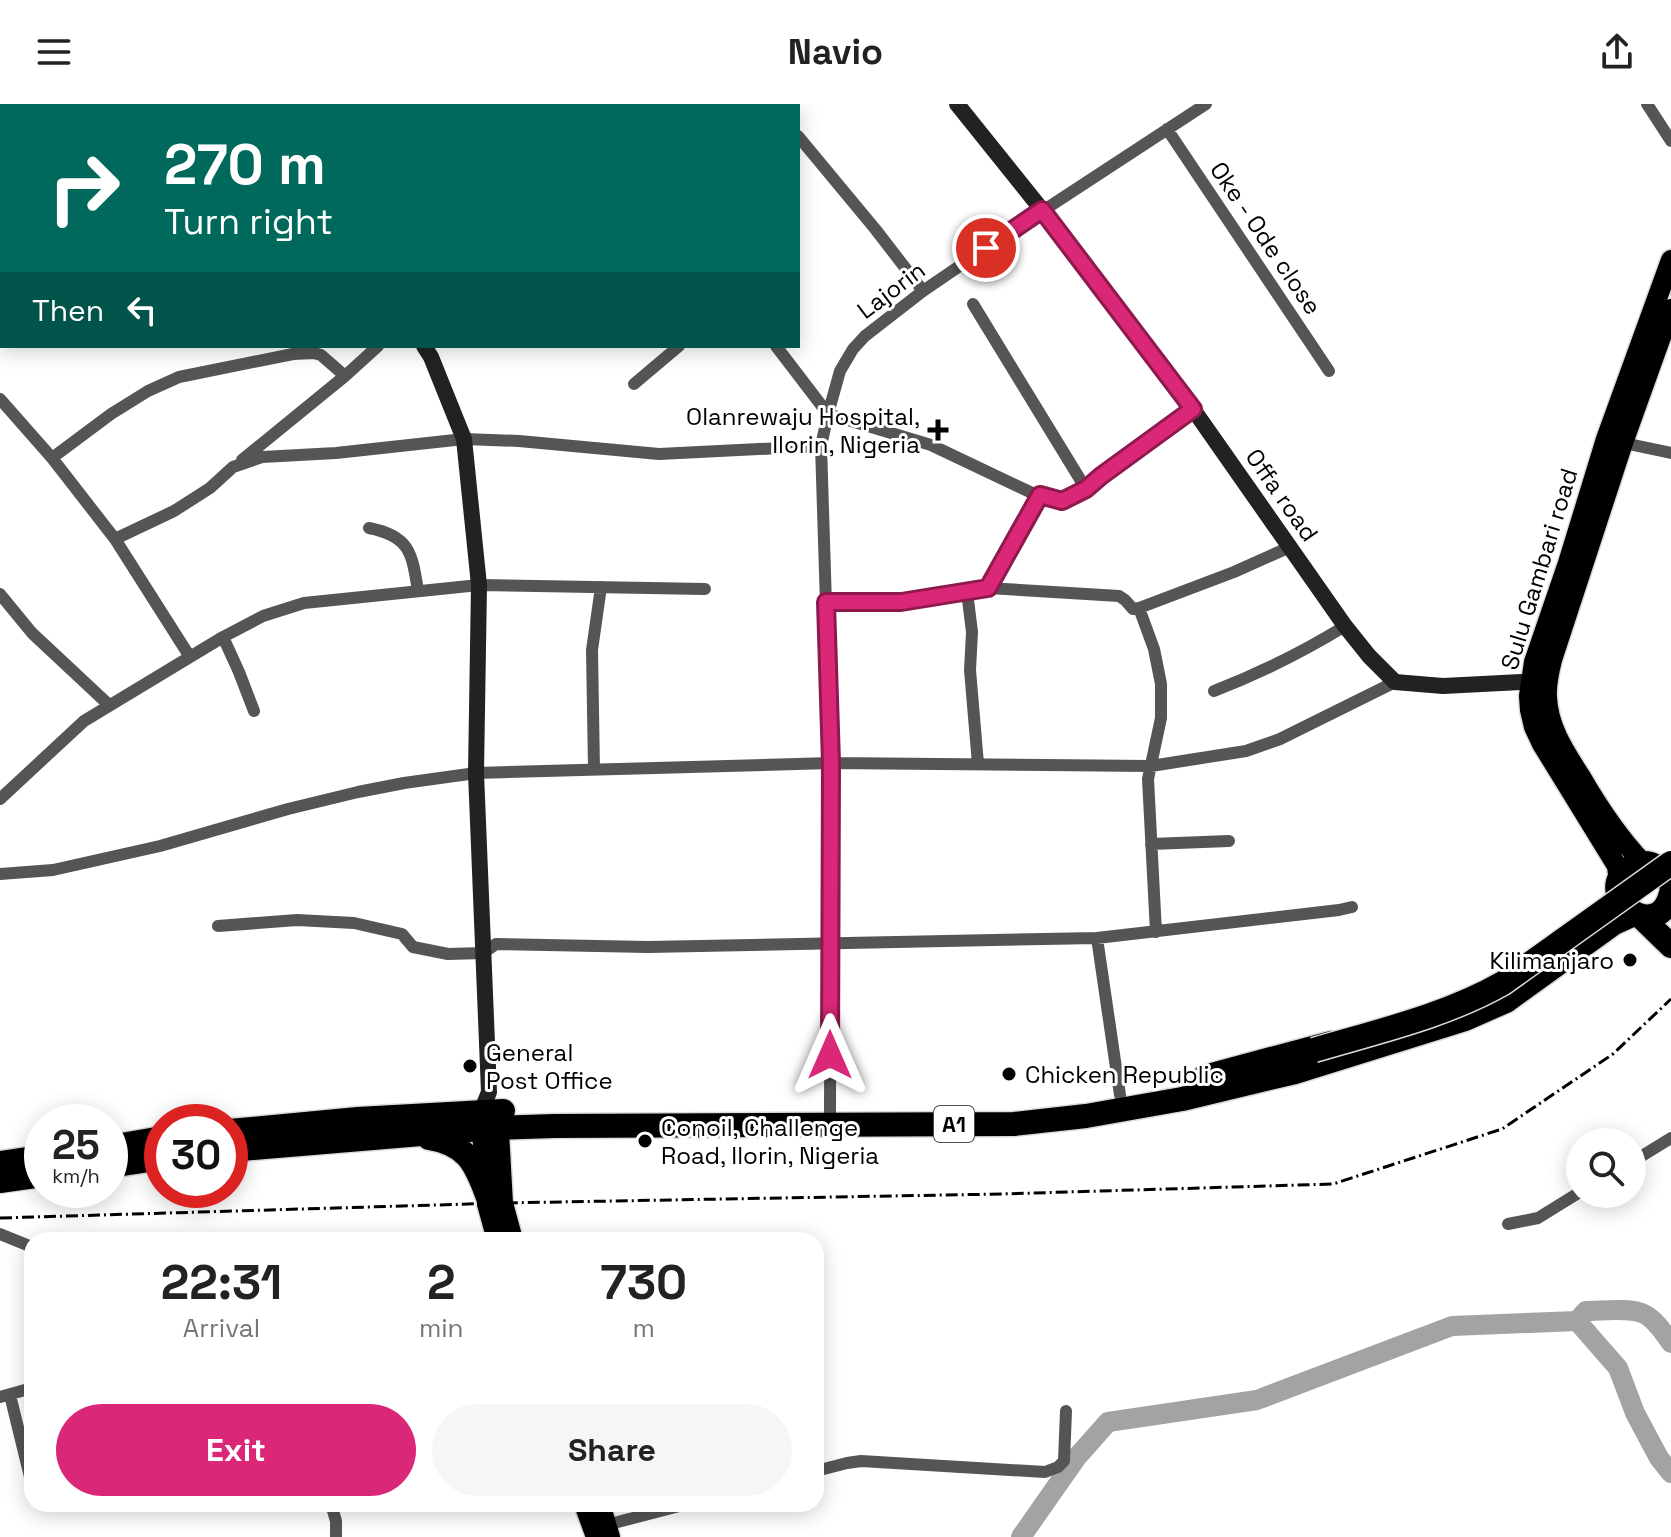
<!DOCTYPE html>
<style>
body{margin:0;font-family:"Space Grotesk",sans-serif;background:#f6f6f6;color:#222;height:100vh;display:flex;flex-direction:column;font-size:30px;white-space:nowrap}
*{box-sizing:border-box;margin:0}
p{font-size:26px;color:#767676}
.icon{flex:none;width:44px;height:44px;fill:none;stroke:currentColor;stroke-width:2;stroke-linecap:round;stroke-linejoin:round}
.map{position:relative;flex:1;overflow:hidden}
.details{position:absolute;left:24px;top:1128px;width:800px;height:280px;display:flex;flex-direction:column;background:#fff;border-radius:24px;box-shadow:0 4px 20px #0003}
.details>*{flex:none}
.hud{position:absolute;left:0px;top:0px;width:800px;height:244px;box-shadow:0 4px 20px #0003;background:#00695c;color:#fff;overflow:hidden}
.controls{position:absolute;left:1566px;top:1024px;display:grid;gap:16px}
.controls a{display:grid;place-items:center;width:80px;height:80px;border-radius:50%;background:#fff;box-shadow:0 4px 20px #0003;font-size:40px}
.speed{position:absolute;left:24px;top:1000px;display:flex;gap:16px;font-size:40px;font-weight:700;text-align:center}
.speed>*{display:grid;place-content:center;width:104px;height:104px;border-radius:50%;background:#fff;box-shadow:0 4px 20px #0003;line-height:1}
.speed small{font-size:20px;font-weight:400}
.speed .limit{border:12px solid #d22;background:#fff;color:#111}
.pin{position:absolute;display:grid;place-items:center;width:68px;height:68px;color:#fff;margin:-34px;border:4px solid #fff;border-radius:50%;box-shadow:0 2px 8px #0007}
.me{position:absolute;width:88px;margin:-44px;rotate:0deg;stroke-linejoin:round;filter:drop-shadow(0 0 6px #0008)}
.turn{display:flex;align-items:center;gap:28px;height:168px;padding:0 32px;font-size:36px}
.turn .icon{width:104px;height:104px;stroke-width:2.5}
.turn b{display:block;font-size:56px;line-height:68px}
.then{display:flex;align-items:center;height:76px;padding:0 32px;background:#0003;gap:16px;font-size:30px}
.eta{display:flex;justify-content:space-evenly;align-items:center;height:136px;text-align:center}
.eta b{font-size:48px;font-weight:800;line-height:56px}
.primary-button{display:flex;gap:16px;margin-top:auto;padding:16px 32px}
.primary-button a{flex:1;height:92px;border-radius:48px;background:#db2777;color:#fff;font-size:32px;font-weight:800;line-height:92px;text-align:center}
.primary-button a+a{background:#f6f6f6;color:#222}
header{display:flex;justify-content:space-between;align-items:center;height:104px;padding:0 32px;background:#fff;font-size:36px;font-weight:800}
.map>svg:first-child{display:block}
</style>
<header><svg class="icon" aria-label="menu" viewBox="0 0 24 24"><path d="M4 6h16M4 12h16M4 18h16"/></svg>Navio<svg class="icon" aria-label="share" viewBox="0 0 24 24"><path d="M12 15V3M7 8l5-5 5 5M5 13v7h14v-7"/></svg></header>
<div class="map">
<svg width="1671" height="1433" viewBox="0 0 1671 1433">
<rect width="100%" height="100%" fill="#fff"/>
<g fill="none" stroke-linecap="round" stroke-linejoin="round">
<path stroke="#a3a3a3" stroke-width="20" d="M1577 1217 1618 1264 1635 1309 1659 1354 1671 1369
M1021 1433 1077 1353 1108 1318 1257 1296 1452 1222 1577 1217 1586 1207C1601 1207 1631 1203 1644 1210 1655 1215 1664 1229 1671 1239"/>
<g stroke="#dbdbdb" stroke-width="23">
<path id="primary" d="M1643 759C1618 733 1599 704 1581 673 1565 648 1548 623 1547 593 1546 580 1549 568 1552 556L1623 339 1671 205
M1619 778 1617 762 1542 640 1534 623 1530 606 1529 592 1534 558 1568 459 1606 335 1671 156
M498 1010 503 1099 513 1136
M481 1012 487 1100 497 1136
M584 1400 596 1433
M600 1400 610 1433"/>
</g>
<g stroke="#dbdbdb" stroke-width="27">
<path id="highway" d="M1671 781C1665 764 1648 753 1631 763 1588 788 1658 844 1671 789
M1640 812 1671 842
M1204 973 1331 939
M230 1027 358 1015 503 1007
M429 1034C466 1040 475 1058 487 1091
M110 1043 162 1034
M230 1046 493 1024 555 1022 1014 1020 1086 1012 1182 995 1295 968 1465 915 1506 897 1614 819 1634 810
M0 1059 42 1053
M110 1062 162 1054
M0 1077 42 1071"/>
</g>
<path stroke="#555" stroke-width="12" d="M474 0 476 2
M771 0 772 2
M1647 0 1671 37
M1167 25 1329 267
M798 32 876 126 923 187
M973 200 1086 385
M0 215 2 214
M776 242 828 310 931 341 1030 388 1062 397 1086 385 1101 372 1193 305
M634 280 679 242
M0 295 52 354 115 435 190 553
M1619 338 1671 349
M821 342 828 310 840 267 853 245 865 232 923 187 986 144 1206 0
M52 354 111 310 148 287 179 273 293 250 314 249 321 251 345 272
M242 356 345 272 378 242
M369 424C410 432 412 449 418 487
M115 435 174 407 210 384 233 363 262 353 336 349 464 335 519 337 659 350 821 342 831 659 830 1008
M988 484 1040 391
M967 488 972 528 970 566 978 660
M0 490 32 529 109 601
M826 498H901L988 484 1119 492 1125 496 1133 505 1139 504 1154 545 1161 580V614L1148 675 1156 828
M1139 504 1234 468 1290 443
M223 533 239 568 254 607
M1214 587C1260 569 1303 548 1345 522
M594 665 592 546 601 483
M0 695 84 617 223 533 263 512 304 499 479 481 705 485
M1151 740 1229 737
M0 770 53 766 160 742 288 705 358 688 404 679 476 669 831 659 1151 662 1246 647 1280 635 1395 578
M218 822 297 816 354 819 402 830 413 843 448 850 483 849 496 840 648 843 1097 834 1339 806 1352 803
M1097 834 1120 991
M1632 1058 1671 1034
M1508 1120 1538 1114 1580 1088
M0 1130 32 1143
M10 1291 32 1381
M0 1293 32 1284
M816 1367 847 1359 861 1357 1045 1368 1058 1363 1064 1357 1066 1307
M331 1400 336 1417V1433
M606 1421 687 1400"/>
<path stroke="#222" stroke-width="16" d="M219 0 220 2
M957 0 1042 106 1193 305 1345 522 1369 552 1395 578 1443 582 1541 577
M424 242 431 253 464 335 479 481 476 669 489 988 481 1008"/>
<use href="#primary" stroke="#000" stroke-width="20"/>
<use href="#highway" stroke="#000" stroke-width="24"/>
<path stroke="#000" stroke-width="3" stroke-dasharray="12 4 2 4" stroke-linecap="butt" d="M0 1114 503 1099 1001 1090 1333 1080 1502 1025 1613 950 1671 895"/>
<g stroke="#dbdbdb" stroke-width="27" stroke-linecap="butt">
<path id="highway-bridge" d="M1314 946C1378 927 1445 912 1503 879L1671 759"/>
</g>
<use href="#highway-bridge" stroke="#000" stroke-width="24"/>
</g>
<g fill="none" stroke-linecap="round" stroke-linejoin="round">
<g stroke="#8e194d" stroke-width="20">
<path id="route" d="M830 951 831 659 826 498H901L988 484 1040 391 1062 397 1086 385 1101 372 1193 305 1042 106 986 144"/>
</g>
<use href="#route" stroke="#db2777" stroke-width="14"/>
</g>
<g fill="#000" stroke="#fff" stroke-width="3">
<path d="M934 314h8v8h8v8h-8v8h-8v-8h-8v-8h8z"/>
<circle cx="1630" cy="856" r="8"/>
<circle cx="470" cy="962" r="8"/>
<circle cx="1009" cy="970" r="8"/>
<circle cx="645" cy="1037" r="8"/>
</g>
<g text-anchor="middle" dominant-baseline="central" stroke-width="6" stroke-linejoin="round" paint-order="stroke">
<rect fill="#fff" stroke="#4c4c4c" stroke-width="2" x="934" y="1002" width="40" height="36" rx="6"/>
<g font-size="22" font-weight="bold" fill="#000">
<text x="954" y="1020">A1</text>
</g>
<g font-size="24" fill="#000" stroke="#fff">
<text transform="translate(1266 134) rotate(56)">Oke - Ode close</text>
<text transform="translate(891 186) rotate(-37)">Lajorin</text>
<text transform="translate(1282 391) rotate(55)">Offa road</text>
<text transform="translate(1539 465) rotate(-73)">Sulu Gambari road</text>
</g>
<g font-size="24" fill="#000" stroke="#fff" text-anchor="start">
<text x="920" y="312" text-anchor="end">Olanrewaju Hospital,<tspan x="920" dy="28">Ilorin, Nigeria</tspan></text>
<text x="1614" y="856" text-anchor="end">Kilimanjaro</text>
<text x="486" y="948">General<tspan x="486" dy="28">Post Office</tspan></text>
<text x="1025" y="970">Chicken Republic</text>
<text x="661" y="1023">Conoil, Challenge<tspan x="661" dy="28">Road, Ilorin, Nigeria</tspan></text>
</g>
</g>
</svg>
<div class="controls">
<a><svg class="icon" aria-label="search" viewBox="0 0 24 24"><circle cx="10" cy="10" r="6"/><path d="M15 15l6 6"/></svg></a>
</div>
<div class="speed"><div>25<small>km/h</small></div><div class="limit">30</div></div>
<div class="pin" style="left:986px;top:144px;background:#d93025"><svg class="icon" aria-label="arrive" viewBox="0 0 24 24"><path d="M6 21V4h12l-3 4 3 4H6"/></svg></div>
<svg class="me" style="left:830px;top:951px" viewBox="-20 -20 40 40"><path d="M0-17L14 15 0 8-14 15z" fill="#db2777" stroke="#fff" stroke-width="4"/></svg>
<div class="hud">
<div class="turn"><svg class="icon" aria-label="right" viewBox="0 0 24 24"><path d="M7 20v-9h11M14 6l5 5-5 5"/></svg><div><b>270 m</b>Turn right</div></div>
<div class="then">Then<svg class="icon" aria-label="left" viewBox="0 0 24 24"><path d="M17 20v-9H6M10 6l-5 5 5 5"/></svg></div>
</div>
<section class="details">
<div class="eta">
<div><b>22:31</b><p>Arrival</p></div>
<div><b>2</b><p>min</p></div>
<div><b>730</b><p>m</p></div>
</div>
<div class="primary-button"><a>Exit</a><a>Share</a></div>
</section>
</div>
